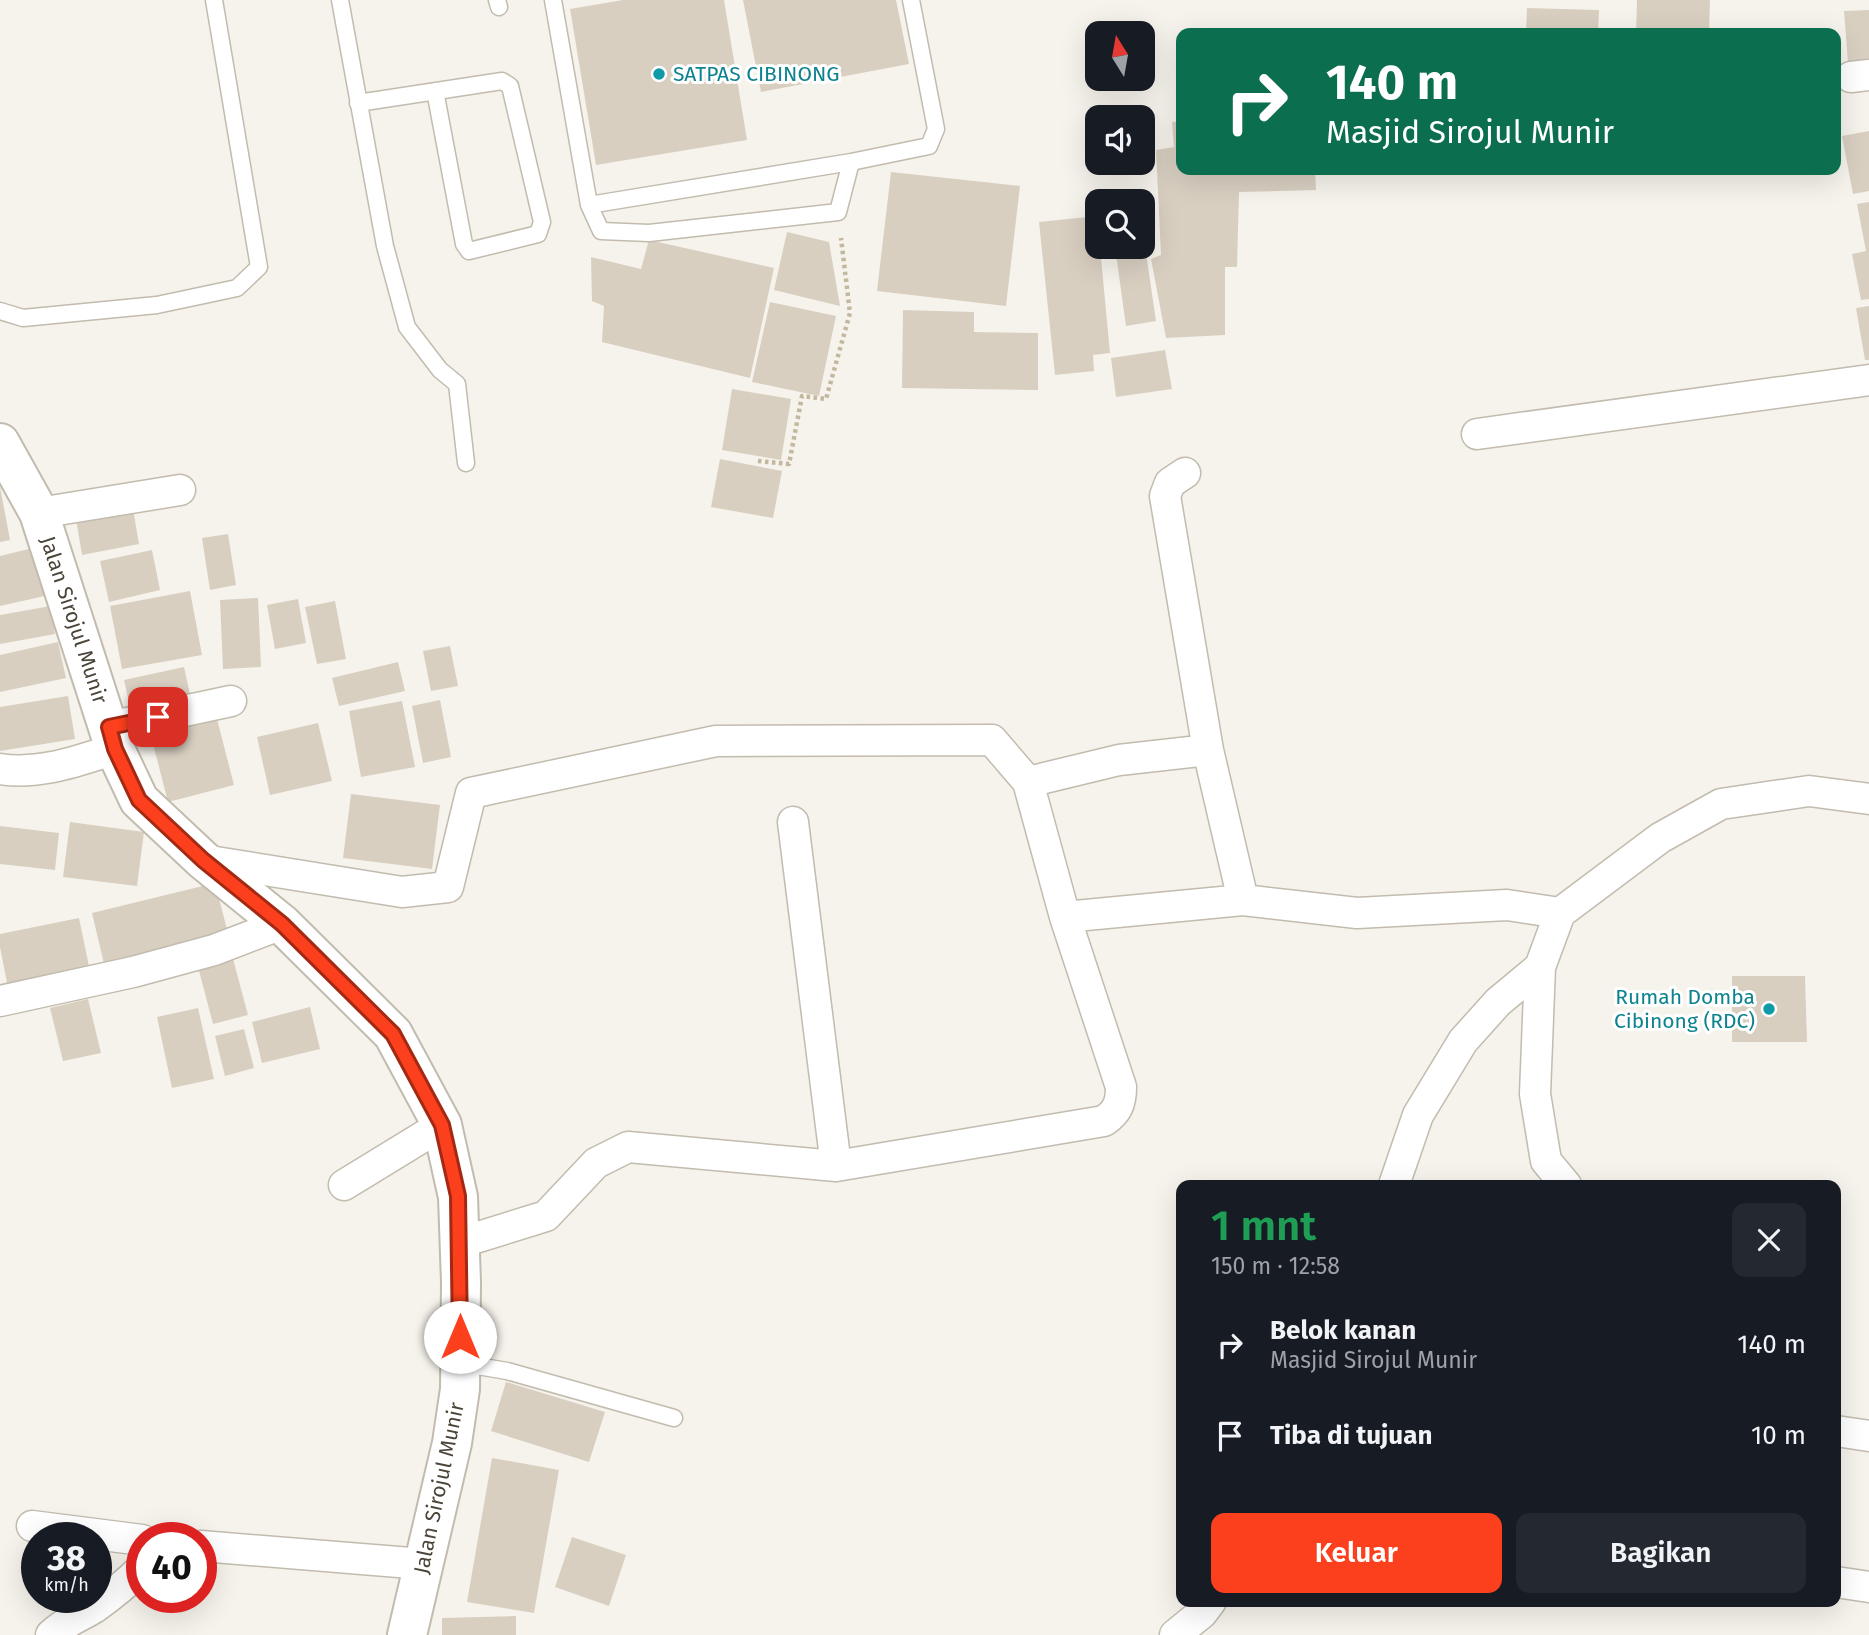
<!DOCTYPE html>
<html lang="id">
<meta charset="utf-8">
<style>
body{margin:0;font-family:"Fira Sans",sans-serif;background:#242831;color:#f1f3f6;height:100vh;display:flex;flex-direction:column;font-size:26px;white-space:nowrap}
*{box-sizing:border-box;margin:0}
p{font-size:23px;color:#9ea1a6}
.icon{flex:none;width:38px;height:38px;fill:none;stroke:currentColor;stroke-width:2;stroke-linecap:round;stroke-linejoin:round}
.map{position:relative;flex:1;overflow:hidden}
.panel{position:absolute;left:1176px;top:1180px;width:665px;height:427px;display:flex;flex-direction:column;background:#171b24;border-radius:14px;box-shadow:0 7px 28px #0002}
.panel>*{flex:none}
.hud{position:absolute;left:1176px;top:28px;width:665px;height:147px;border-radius:14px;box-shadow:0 7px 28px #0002;background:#0b6e4f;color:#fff;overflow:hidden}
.needle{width:46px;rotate:349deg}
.fabs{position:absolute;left:1085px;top:21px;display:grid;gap:14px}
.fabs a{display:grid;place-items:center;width:70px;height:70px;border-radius:14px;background:#171b24;box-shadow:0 7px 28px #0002;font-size:35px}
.speed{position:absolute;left:21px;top:1522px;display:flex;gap:14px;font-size:35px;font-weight:700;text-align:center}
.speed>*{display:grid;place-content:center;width:91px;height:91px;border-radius:50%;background:#171b24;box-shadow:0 7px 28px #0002;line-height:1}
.speed small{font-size:18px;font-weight:400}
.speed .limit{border:10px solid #d22;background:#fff;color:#111}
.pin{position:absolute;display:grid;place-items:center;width:60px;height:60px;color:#fff;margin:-30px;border-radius:14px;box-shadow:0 4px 10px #0006}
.me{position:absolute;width:77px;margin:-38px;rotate:0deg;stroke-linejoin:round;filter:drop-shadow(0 0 5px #0008)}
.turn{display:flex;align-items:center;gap:24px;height:147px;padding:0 35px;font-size:32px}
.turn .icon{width:91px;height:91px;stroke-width:2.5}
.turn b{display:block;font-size:49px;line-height:60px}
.round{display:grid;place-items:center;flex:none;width:74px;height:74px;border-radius:14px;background:#242831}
.summary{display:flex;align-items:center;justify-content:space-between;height:119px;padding:0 35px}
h1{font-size:42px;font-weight:600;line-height:52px;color:#1e9e55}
.primary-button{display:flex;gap:14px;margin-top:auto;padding:14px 35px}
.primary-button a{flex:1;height:80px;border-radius:14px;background:#fc3f1d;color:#fff;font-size:28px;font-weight:600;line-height:80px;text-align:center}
.primary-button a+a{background:#242831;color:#f1f3f6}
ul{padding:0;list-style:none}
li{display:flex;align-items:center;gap:21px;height:91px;padding:0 35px}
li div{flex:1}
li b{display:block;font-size:26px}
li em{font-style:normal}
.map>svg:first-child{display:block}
</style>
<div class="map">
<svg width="1869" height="1635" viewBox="0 0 1869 1635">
<rect width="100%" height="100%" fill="#f6f3ec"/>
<path fill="#d8cfc1" d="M623 0H724L747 140 596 165 570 9Z
M743 0H896L909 64 761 92Z
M1637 0H1710L1709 33H1636Z
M1527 8 1599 10 1598 33H1526Z
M1869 10V61L1848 63 1844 11Z
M1181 121V170H1315L1316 190 1239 192 1237 267H1225V335L1166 338 1151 259 1161 255 1156 150 1174 147 1172 122Z
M1869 131V191L1853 194 1842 136Z
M891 172 1020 186 1006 306 877 291Z
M1869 202V299L1861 300 1852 254 1866 251 1857 204Z
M1097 216V247H1100L1110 353 1093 355 1094 371 1055 375 1039 222Z
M787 232 829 242 840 306 774 290Z
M1144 239 1156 321 1126 326 1115 247H1143Z
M649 240 774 268 750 378 602 342 604 306 592 301 591 257 641 269Z
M770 302 836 316 819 396 752 382Z
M1869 306V360H1865L1856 308Z
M903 310 974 312V332L1038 333V390L902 388Z
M1165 350 1172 389 1116 397 1111 358Z
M732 389 791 399 781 460 722 450Z
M720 459 782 471 773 518 711 507Z
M0 487 10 540 0 542Z
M132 503 139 544 82 555 75 513Z
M228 534 236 585 210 590 202 538Z
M37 547 49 595 0 606V556Z
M152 550 160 590 109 602 100 561Z
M190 591 202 655 122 669 110 606Z
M258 598 261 667 223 669 220 600Z
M298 599 306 643 275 649 267 605Z
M335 601 346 659 317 664 305 607Z
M51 606 55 634 0 644V615Z
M58 642 66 678 0 692V655Z
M450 646 458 686 431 691 423 651Z
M398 662 405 691 339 706 332 678Z
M184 667 192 703 132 715 124 680Z
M68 696 75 739 0 751V707Z
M440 700 451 757 423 763 412 706Z
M402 701 415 767 361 777 349 711Z
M217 719 234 785 168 802 151 736Z
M318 723 332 781 270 795 257 737Z
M351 794 440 805 432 869 343 858Z
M70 822 144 832 137 886 63 877Z
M0 826 59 833 55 870 0 864Z
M215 883 229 937 105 968 92 913Z
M79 918 90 971 8 988 0 947V934Z
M232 955 248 1015 213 1024 197 963Z
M1732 976H1805L1807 1042H1732Z
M88 999 101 1053 63 1061 50 1008Z
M310 1007 320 1049 262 1063 252 1022Z
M198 1008 214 1079 172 1088 157 1017Z
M244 1029 254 1068 225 1076 215 1036Z
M506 1382 605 1412 589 1462 491 1431Z
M492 1458 559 1470 534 1613 467 1602Z
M572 1537 626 1555 609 1606 555 1587Z
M516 1616V1635H442V1618Z"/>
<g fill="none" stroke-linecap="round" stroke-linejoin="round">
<g stroke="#c2bbae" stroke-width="19">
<path id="service" d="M340 0 385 246 407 327 440 370 457 384 466 463
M497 0 499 7
M553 0 589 205 601 231 649 233 838 212 851 162 929 146 936 129 911 0
M358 103 502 81 510 86 542 222 538 234 469 251 464 244 435 91
M589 205 851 162
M0 311 23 318 157 305 237 288 259 267 214 0
M460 1363 507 1371 674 1418"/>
</g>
<g stroke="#c2bbae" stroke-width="33">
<path id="minor" d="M1851 77 1869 75
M1477 434 1869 380
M1185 473 1170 483 1165 496 1208 750 1243 900
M39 513 180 490
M109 727 231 701
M0 769C41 775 77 761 115 749
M1028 782 1119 760 1208 750
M793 822 836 1166
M203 860 402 892 448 887 471 793 716 741 992 740 1028 782 1065 917 1121 1087C1121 1104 1117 1112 1104 1121L836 1166 628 1147 596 1163 546 1216 459 1243
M1065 917 1243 900 1357 913 1507 905 1560 913
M0 1001 133 972 214 950 282 924
M344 1185 442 1125
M1394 1185 1418 1115 1463 1041 1498 1002 1540 967
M1566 1185 1546 1161 1535 1094 1540 967 1560 913 1660 838 1721 804 1809 791 1869 799
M1836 1431 1869 1436
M32 1526 142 1540
M201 1546 423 1564
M1836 1582 1869 1587
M51 1635C63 1623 79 1617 94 1608 111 1596 127 1583 142 1568
M1175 1635 1202 1613 1211 1601"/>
</g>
<g stroke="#c2bbae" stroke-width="42">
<path id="tertiary" d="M0 443 39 513 115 749 139 800 203 860 282 924 393 1034 442 1125 458 1197 461 1282 460 1389 452 1443 407 1635"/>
</g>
<path stroke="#c4b79f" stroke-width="4.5" stroke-dasharray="3.5 3.5" stroke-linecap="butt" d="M758 461 789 464 802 396 826 399 850 313 841 238"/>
<use href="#service" stroke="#fff" stroke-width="16"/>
<use href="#minor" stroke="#fff" stroke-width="30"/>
<use href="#tertiary" stroke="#fff" stroke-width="38"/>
</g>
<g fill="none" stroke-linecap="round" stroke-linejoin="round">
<g stroke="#a42913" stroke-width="18">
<path id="route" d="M158 717 109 727 115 749 139 800 203 860 282 924 393 1034 442 1125 458 1196 460 1337"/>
</g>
<use href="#route" stroke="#fc3f1d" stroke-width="12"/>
</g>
<g fill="#0f9aa8" stroke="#fff" stroke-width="2.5">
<circle cx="659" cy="74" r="7"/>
<circle cx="1769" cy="1009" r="7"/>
</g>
<g text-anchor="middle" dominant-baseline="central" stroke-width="6" stroke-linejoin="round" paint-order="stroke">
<g font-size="21" fill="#0d838f" stroke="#fff" text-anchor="start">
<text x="673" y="74">SATPAS CIBINONG</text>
<text x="1755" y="997" text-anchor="end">Rumah Domba<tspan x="1755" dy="24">Cibinong (RDC)</tspan></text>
</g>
<g font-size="21" fill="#4b4439" stroke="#fff">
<text transform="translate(74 620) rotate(72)">Jalan Sirojul Munir</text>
<text transform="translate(439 1488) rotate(-78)">Jalan Sirojul Munir</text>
</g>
</g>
</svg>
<div class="fabs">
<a><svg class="needle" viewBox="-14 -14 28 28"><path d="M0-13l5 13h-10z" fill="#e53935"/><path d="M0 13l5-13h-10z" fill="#9ea1a6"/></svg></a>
<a><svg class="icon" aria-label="sound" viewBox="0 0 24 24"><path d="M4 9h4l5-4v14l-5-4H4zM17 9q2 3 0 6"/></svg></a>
<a><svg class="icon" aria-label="search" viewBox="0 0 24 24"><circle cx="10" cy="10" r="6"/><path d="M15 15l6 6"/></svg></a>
</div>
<div class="speed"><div>38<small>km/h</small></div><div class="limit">40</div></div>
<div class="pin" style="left:158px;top:717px;background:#d93025"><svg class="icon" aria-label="arrive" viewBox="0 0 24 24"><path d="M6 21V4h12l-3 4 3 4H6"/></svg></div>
<svg class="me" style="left:460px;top:1337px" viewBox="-20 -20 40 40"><circle r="19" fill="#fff"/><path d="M0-13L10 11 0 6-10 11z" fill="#fc3f1d"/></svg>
<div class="hud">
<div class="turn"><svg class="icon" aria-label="right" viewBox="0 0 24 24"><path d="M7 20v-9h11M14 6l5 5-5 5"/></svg><div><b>140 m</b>Masjid Sirojul Munir</div></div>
</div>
<section class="panel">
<div class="summary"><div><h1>1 mnt</h1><p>150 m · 12:58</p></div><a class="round"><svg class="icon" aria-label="close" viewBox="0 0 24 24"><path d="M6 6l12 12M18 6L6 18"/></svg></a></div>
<ul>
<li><svg class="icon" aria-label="right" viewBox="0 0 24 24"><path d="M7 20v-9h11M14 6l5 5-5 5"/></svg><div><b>Belok kanan</b><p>Masjid Sirojul Munir</p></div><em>140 m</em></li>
<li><svg class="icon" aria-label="arrive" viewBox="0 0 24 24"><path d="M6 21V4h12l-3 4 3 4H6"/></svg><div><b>Tiba di tujuan</b></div><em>10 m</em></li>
</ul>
<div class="primary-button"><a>Keluar</a><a>Bagikan</a></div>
</section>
</div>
